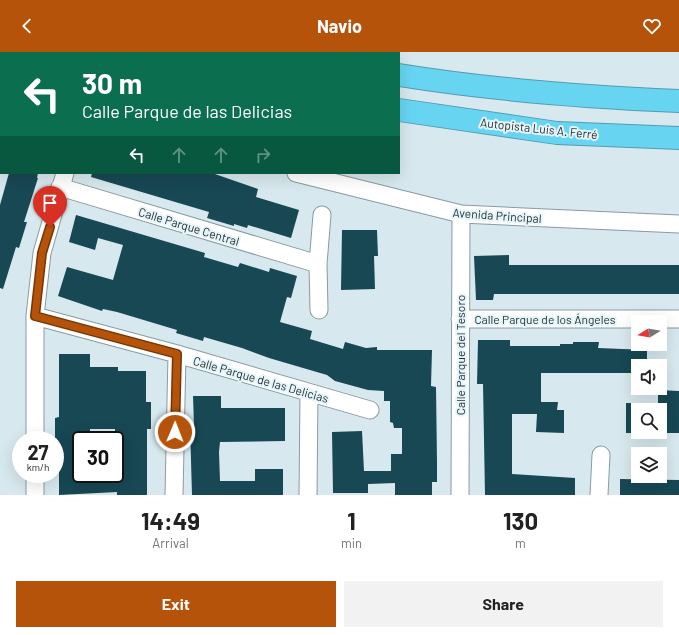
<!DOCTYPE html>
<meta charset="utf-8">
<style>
body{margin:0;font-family:Barlow,sans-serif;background:#f2f2f2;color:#222;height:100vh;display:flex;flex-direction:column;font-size:15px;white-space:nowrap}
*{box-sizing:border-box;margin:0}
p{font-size:13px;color:#767676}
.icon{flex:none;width:22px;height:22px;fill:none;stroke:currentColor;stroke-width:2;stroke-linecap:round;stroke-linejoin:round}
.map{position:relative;height:443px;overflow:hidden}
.drawer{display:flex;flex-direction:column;background:#fff;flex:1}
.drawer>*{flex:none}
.top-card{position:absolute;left:0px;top:0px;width:400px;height:122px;box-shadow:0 4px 16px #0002;background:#0b6e4f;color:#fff;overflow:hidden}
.needle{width:26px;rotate:259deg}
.fabs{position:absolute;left:631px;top:263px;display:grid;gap:8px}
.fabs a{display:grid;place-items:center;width:36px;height:36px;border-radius:0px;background:#fff;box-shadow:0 4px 16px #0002;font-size:20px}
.speed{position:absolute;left:12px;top:379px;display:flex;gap:8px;font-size:20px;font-weight:700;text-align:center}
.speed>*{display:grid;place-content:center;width:52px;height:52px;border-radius:50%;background:#fff;box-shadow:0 4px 16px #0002;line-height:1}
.speed small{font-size:10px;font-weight:400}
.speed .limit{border:2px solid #111;border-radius:6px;background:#fff;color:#111}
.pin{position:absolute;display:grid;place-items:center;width:34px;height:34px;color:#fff;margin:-41px -17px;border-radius:50% 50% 50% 0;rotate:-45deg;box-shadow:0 0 4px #0007}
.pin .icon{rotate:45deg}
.me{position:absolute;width:44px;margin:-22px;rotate:1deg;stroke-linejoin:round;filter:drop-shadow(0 0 3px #0008)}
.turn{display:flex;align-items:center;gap:14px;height:84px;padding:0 16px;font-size:18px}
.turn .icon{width:52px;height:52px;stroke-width:2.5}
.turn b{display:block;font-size:28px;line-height:34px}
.lanes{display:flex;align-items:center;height:38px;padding:0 16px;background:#0003;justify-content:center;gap:20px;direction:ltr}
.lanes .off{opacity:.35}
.eta{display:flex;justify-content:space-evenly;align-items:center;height:68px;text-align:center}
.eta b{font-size:24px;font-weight:700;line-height:28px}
.button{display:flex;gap:8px;margin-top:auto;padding:8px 16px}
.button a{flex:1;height:46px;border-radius:0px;background:#b45309;color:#fff;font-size:16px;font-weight:700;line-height:46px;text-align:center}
.button a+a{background:#f2f2f2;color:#222}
header{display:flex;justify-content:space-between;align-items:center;height:52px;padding:0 16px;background:#b45309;color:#fff;font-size:18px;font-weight:700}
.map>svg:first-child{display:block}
</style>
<header><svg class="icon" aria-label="back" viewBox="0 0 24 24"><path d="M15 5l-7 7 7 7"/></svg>Navio<svg class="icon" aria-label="heart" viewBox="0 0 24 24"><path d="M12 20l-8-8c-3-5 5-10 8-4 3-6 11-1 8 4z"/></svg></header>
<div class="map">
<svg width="679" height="443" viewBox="0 0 679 443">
<rect width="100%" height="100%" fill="#d7e9ee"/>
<path fill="#174854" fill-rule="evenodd" d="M9 121H38L37 126H38L24 170H27L19 196 16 195 3 237 0 236V153Z
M92 121H212L258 137 256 145 299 158 291 186 248 173 247 176 234 172V174L207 166 209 160 91 125Z
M76 163 205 201 204 205 238 215 240 211 269 220 270 216 297 224 291 246 287 245 280 270 312 279 310 287 343 297 345 290 366 296 377 295V298H432L431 334 436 335 437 410V430H432V443H395V431L368 432V441H333L332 380 362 379 364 419H391V402H402V376H394L393 371 390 370V349H384V339L368 338 335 329 327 323 269 306 242 296 204 285 203 289 176 281 177 278 117 260 103 257 102 259 58 244 67 215 113 228 123 193 98 186 95 198 69 190Z
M342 178H377L378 204H374L375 237 341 238Z
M509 203V213H679V242H494L493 248H476L474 204Z
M478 288H510V294H560V292H573V290H599L598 296 647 298V314H638V321H541V350H558L557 358H564V381L536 380 537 362H512V422L575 426V443H485L483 332H477Z
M59 302H90V315H118V319H146V350H151V377H147V443H117V440L59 443V398H55V366L59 365ZM90 377H115V422H81V388H90Z
M658 338 679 339V381H626V351H658ZM638 358H660V380H638Z
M193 344H221V356H285V389L220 390 219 400 220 429H255V417H283V443H192L190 374H194Z
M620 427 679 428V443H620Z"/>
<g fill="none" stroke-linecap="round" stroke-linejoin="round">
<g stroke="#8a9ba0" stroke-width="19">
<path id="minor" d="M0 34H1
M296 121 461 162 679 172
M60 135 318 212
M319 258 318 212 322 163
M35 264 177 302 370 358
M460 267H679
M35 388V264L42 201 65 121
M35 443V422
M174 443 177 302
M308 443 309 341
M460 443 461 162
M599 443 601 403"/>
</g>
<g stroke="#529caf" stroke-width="24">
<path id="motorway" d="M147 0 150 1
M283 0 287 1
M399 23C492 38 585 45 679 49
M399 58 557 81 679 86"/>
</g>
<use href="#minor" stroke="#fff" stroke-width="17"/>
<use href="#motorway" stroke="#67d5f2" stroke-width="22"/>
</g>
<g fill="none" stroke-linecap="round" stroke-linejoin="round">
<g stroke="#753606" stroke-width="10">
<path id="route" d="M50 175 42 201 35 264 177 302 175 380"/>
</g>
<use href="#route" stroke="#b45309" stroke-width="7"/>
</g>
<g text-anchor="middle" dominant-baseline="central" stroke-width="4" stroke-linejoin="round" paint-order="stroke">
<g font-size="12" fill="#2a3133" stroke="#e4f6fb">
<text transform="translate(539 76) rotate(6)">Autopista Luis A. Ferré</text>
<text transform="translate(497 163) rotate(4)">Avenida Principal</text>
<text transform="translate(189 174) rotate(17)">Calle Parque Central</text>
<text x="545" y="267">Calle Parque de los Ángeles</text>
<text transform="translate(460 303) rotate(-90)">Calle Parque del Tesoro</text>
<text transform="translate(261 327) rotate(16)">Calle Parque de las Delicias</text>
</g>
</g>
</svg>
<div class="fabs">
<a><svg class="needle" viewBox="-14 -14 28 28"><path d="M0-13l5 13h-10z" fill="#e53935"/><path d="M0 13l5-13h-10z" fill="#767676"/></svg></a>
<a><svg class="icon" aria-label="sound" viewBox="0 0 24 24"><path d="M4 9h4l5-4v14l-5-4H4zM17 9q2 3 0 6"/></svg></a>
<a><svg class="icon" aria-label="search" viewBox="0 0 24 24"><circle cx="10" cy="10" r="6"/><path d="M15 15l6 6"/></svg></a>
<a><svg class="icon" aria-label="layers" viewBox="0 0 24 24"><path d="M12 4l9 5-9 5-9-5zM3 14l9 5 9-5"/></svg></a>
</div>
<div class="speed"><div>27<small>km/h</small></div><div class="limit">30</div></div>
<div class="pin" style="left:50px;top:175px;background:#d93025"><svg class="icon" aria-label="arrive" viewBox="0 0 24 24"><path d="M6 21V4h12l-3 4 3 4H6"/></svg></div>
<svg class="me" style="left:175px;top:380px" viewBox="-20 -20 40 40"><circle r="17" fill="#b45309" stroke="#fff" stroke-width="3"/><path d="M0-11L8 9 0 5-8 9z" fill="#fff"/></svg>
<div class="top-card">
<div class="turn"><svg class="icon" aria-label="left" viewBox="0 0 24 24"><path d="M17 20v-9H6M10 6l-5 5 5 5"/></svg><div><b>30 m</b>Calle Parque de las Delicias</div></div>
<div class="lanes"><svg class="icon" aria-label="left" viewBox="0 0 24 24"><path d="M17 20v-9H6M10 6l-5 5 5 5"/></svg><svg class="icon off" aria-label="ahead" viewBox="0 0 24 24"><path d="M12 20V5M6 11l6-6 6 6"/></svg><svg class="icon off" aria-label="ahead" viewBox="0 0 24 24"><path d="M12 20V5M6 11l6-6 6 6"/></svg><svg class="icon off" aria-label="right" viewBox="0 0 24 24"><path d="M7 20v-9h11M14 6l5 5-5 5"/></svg></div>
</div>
</div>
<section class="drawer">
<div class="eta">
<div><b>14:49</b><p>Arrival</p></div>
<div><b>1</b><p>min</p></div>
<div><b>130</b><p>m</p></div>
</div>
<div class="button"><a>Exit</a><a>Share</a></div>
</section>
